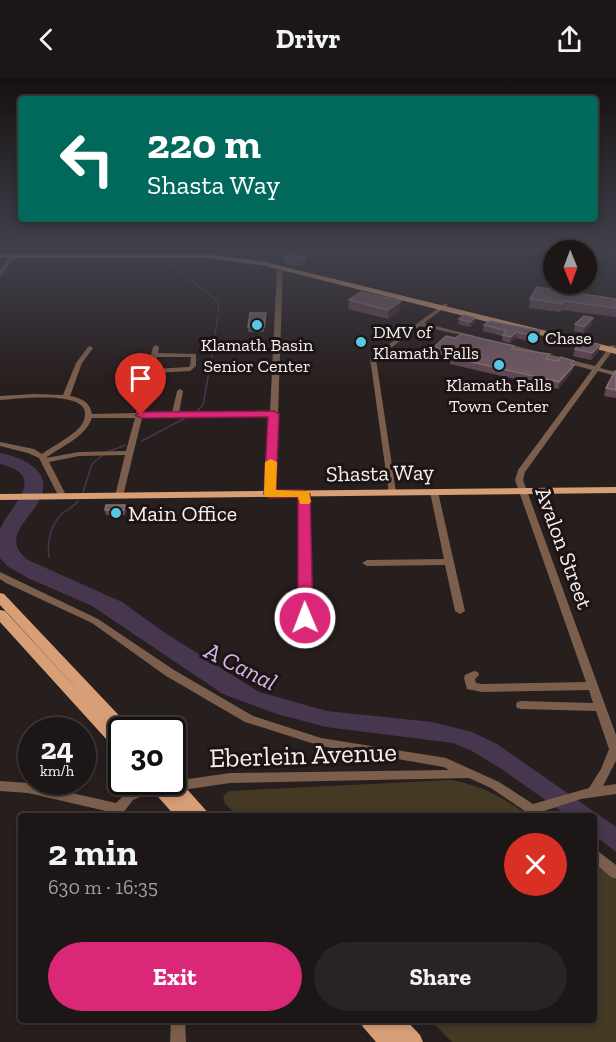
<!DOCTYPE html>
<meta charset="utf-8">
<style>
body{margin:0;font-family:"Zilla Slab",serif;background:#2a2323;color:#f1f3f6;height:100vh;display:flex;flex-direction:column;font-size:22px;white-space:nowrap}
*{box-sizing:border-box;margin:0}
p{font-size:20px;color:#a09fa1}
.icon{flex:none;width:33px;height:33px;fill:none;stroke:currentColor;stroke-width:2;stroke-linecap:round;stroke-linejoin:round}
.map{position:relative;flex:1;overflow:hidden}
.drawer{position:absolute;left:18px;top:735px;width:579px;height:210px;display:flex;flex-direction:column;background:#1d1616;border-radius:6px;box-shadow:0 3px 9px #0003,0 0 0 2px #3b3535}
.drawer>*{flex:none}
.banner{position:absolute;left:18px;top:18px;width:580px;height:126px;border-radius:6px;box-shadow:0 3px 9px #0003,0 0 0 2px #3b3535;background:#00695c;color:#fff;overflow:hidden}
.needle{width:39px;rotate:179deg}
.buttons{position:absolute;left:543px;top:162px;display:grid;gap:12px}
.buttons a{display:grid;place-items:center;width:54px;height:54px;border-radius:50%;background:#1d1616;box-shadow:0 3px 9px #0003,0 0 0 2px #3b3535;font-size:30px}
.speed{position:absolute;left:18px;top:639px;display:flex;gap:12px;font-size:30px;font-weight:700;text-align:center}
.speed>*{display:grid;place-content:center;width:78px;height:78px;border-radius:50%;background:#1d1616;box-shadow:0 3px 9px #0003,0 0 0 2px #3b3535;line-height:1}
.speed small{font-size:15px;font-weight:400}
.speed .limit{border:3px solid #111;border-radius:9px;background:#fff;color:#111}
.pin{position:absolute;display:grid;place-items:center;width:51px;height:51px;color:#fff;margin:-62px -26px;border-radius:50% 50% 50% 0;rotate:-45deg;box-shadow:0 0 6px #0007}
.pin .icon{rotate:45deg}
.me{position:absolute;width:66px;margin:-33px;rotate:359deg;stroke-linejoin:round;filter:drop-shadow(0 0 4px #0008)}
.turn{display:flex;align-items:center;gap:21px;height:126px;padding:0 30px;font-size:27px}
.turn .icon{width:78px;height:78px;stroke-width:2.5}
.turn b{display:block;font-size:42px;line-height:51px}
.round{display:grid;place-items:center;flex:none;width:63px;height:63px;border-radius:32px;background:#2a2323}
.overview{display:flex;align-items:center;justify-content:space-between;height:102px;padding:0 30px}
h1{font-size:36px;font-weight:800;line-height:45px}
.action{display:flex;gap:12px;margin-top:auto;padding:12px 30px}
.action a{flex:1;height:69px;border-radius:36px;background:#db2777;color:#fff;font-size:24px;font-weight:800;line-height:69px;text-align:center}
.action a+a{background:#2a2323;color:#f1f3f6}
header{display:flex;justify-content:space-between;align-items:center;height:78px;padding:0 30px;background:#1d1616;font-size:27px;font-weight:800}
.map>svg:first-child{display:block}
</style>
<header><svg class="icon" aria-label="back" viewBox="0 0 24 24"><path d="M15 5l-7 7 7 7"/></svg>Drivr<svg class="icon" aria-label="share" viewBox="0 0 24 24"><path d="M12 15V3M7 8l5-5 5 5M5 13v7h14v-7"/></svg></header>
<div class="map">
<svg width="616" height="964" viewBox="0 0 616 964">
<rect width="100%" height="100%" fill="#271e1e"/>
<path fill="#443a23" d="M451 702C482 707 504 721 530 738H238L225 726 223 718 230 713Z
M594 786 616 802V964H452L430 942H594Z"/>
<path fill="#47374e" d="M0 375C24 380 55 393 39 423 29 442 0 461 28 482L122 524 165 555 259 614 327 633 432 644 472 654 497 666 616 749V774L594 757V738H568L503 692 472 673 453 665 326 649 277 636 223 616 92 528 28 500 7 488 0 480C0 472 0 460 0 452 6 431 52 398 0 386Z"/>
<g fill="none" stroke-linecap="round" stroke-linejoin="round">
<path stroke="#47374e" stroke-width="1.5" d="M151 170 154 173
M170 186 219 224 218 234
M215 256 218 239
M197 333 203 327 215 261
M142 363 185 340
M107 374 126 367
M83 414 92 386 103 377
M49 479C47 465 50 449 60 438 65 432 73 430 78 423"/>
<path fill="#7b5f4c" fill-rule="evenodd" d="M15 170 20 171 2 197 0 198V192Z
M280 188 283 190 278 336 273 418H270L266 416 270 338 142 340 123 418 119 420 115 418 125 377 79 378 49 384 67 419 63 421 59 419 39 380 28 375 0 368V364L34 371 42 376C54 367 70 360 80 349 83 345 85 341 85 336 86 312 16 321 0 322V318L34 316 63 317 76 285 88 269 90 268 93 270 82 285 70 318C81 320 90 324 92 336L136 335 153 269 156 267 159 269 158 275 196 276V288L190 293 153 295 143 335H172L177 313 180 311 183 313 179 335 270 334 277 190ZM157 279H191L190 288 188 289 154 291ZM92 340H135L126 373 79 374 46 380C61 368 85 360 92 340Z
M445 225 448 227 447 228 424 245 475 258V260L420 248 376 281 396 414 392 416H389L370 280Z
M504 265 595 288 611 267 616 268 600 290 616 294V298L598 293 525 394 523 402 616 657V683L603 708 616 706V716L581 721 544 733 548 738H532L491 710 469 700 230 705 142 718 133 722 123 735 119 736 28 715 0 713V703L28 705 116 725 125 716 140 708 230 695 449 692 444 689 321 668 245 644 166 598 92 545 6 505 0 501V494L98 541 174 592 253 638 321 660 446 680 499 704 533 726 589 710 601 691 609 671 596 633 521 631 517 630 516 627 517 624 521 623 593 625 589 612 482 614 467 611 464 600 465 597 474 593 478 594 479 597 475 601 476 605 482 606 586 604 515 402 518 392 592 292 502 268V266Z
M431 412H434L438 414 465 533 460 536 455 533 445 487 367 488 362 485 367 482 444 481 430 414Z
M301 414H304L308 416 310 540 305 543 300 540V416Z
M594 772 599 774 616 787V801L611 799 594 785Z
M171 942H185L186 964H170Z"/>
<path fill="#d89e76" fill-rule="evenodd" d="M0 176H205L261 183 616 270V276L261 187 205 180H0Z
M616 409V415L0 422V416Z
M0 515 4 516 129 648 131 652H122V657L119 656 122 659V675L117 673 0 544V532L5 533 90 625 0 527Z
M172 698 177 700 211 738H175L145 704H172Z
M360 942H406L420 957 423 964H376L363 949Z"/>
</g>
<path fill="#614753" d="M306 179V185L297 189 284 186V180Z
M530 221H616V239L562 232 560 234 529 230Z
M349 222 400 232 388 241 348 231Z
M266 240 264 254H248V249Z
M459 241 475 245 469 249 458 246Z
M575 246 592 247 583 255 574 253Z
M484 247 539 259 533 264 516 260 510 265 502 263V258L483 253Z
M600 267 598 274 591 282 573 278 575 271Z
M434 269 514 271 550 276 549 281 558 283H574L572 294 558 311 450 286V279L434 275Z
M616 293V320L604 318 606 310Z
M105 432H126L125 437H106Z"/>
<path fill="#432f37" d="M306 179V185L297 189V184Z
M401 223 400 232 388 241V232Z
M475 240V245L469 249 470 244Z
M593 240 592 247 583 255 584 249Z
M540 253 539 259 533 264 534 258Z
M516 254V260L510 265 511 259Z
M600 267 598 274 591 282 592 275Z
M574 283 572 294 558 311 559 304Z"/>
<path fill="#715963" stroke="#867079" stroke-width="1.5" d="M292 176 306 179 297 184 284 180Z
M537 209 616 221V230L563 223 562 226 530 221Z
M361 214 401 223 388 232 349 222Z
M250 235H266L264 249H248Z
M464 237 475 240 470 244 459 241Z
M584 238 593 240 584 249 575 246Z
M490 243 540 253 534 258 516 254 511 259 503 257 507 253 484 247Z
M462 256 514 268 512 271 550 276 546 281 558 283 561 279 574 283 571 286 574 287 559 304 450 279 456 274 434 269 446 258 455 260Z
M582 263 600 267 592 275 575 271Z
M615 293H616V312L606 310Z
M106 427H125L124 432H105Z"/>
<linearGradient id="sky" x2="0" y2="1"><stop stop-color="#151010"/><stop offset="0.56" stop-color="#41414c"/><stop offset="1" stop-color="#41414c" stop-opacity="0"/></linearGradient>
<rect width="616" height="305" fill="url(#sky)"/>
<path fill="#db2777" stroke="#8e194d" stroke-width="1.5" d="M274 333 279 336 276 412H304L310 416 313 540 305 545 298 540V419L270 420 264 416 268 339 141 340 135 337 141 334Z"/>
<path fill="#f59e0b" d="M271 381 277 384 276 412 309 413 311 424 309 426H300L298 419H265L264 416 265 384Z"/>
<g fill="#58c8e4" stroke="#1d1515" stroke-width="2">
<circle cx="257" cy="247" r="6"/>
<circle cx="533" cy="260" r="6"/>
<circle cx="361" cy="264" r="6"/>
<circle cx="499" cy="287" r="6"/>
<circle cx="116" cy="435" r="6"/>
</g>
<g text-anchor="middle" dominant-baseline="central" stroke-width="6" stroke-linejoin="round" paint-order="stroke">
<g font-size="18" fill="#f5efee" stroke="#1d1515" text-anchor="start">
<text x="373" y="254">DMV of<tspan x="373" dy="21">Klamath Falls</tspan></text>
<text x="545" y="260">Chase</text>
<text x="257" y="267" text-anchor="middle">Klamath Basin<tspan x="257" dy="21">Senior Center</tspan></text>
<text x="499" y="307" text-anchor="middle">Klamath Falls<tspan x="499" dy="21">Town Center</tspan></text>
</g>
<g font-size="22" fill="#f5efee" stroke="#1d1515">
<text transform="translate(380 395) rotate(-1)">Shasta Way</text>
<text transform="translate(564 470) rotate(70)">Avalon Street</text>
</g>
<g font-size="22" fill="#f5efee" stroke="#1d1515" text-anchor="start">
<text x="128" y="435">Main Office</text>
</g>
<g font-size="24" font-style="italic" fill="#d8b7e6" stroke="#1d1515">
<text transform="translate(241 588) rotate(27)">A Canal</text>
</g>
<g font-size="27" fill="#f5efee" stroke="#1d1515">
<text transform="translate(303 677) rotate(-2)">Eberlein Avenue</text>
</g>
</g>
</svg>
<div class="buttons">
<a><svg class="needle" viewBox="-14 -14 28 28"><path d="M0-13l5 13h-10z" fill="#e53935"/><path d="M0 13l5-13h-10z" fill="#a09fa1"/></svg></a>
</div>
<div class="speed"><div>24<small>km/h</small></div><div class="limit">30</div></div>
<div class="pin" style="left:141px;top:337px;background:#d93025"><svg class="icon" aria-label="arrive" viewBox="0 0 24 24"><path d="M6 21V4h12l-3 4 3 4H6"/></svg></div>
<svg class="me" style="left:305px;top:540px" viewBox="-20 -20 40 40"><circle r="17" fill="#db2777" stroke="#fff" stroke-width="3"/><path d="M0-11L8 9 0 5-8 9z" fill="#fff"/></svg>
<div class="banner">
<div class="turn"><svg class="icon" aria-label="left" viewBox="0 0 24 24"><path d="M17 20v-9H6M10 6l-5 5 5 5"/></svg><div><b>220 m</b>Shasta Way</div></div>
</div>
<section class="drawer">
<div class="overview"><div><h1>2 min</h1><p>630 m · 16:35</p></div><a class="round" style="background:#d93025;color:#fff"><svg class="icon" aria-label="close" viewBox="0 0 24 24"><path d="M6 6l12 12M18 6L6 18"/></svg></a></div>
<div class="action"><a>Exit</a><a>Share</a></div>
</section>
</div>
